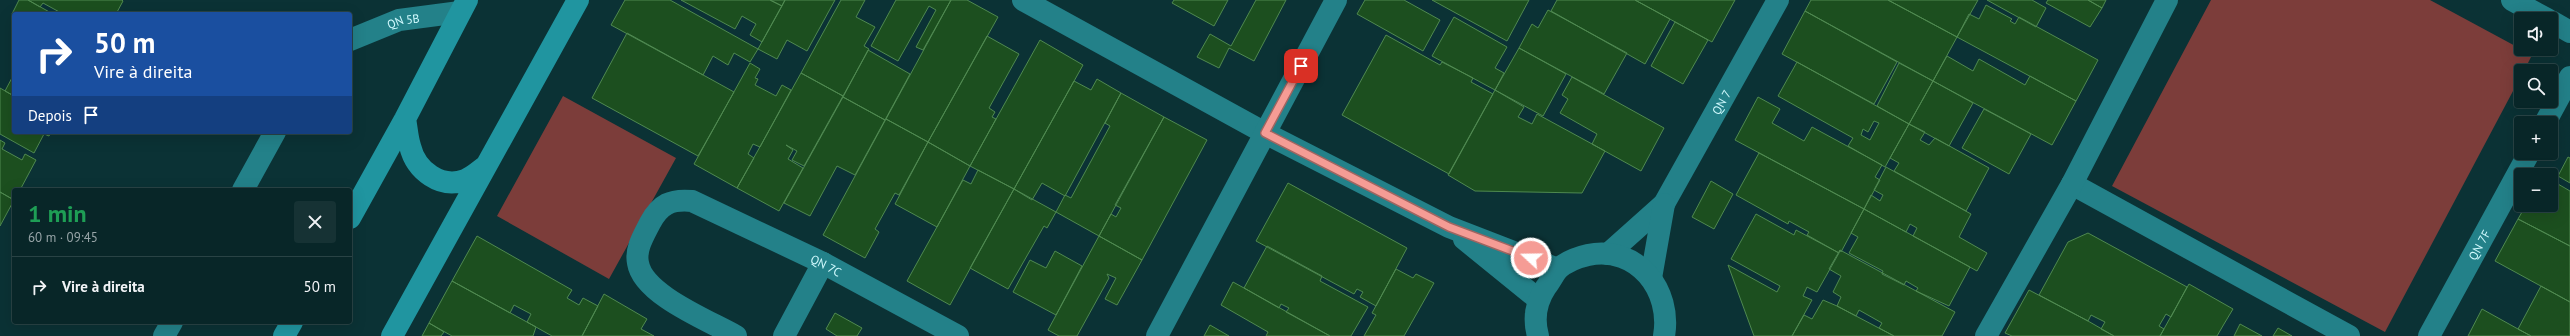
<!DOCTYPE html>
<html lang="pt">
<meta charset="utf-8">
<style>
body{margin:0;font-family:"PT Sans",sans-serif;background:#163234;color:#f1f3f6;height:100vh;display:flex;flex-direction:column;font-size:15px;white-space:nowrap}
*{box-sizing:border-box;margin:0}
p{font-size:13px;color:#98a5a8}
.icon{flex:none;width:22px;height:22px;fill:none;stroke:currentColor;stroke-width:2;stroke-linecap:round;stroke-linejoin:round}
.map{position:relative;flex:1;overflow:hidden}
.side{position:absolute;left:12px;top:188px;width:340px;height:136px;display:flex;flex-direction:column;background:#082628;border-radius:4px;box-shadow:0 4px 16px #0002,0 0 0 1px #294345}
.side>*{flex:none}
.hud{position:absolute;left:12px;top:12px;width:340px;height:122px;border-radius:4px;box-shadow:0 4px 16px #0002,0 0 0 1px #294345;background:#1a4fa0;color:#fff;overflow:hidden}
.buttons{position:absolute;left:2514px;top:12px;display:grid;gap:8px}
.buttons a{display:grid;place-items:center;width:44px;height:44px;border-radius:4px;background:#082628;box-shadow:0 4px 16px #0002,0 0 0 1px #294345;font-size:20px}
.pin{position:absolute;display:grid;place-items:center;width:34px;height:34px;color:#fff;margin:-17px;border-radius:8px;box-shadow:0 2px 6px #0006}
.me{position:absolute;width:44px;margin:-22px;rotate:291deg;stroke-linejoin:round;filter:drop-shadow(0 0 3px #0008)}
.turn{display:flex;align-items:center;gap:14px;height:84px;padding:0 16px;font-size:18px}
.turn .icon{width:52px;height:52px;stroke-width:2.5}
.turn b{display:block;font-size:28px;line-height:34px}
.then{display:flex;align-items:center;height:38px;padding:0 16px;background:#0003;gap:8px;font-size:15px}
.round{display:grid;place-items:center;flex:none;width:42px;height:42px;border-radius:4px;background:#163234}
.head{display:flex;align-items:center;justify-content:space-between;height:68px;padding:0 16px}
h1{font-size:24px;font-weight:800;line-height:30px;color:#1e9e55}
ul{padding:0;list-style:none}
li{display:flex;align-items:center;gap:12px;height:60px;padding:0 16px;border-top:1px solid #294345}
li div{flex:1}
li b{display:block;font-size:15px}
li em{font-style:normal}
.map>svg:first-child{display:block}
</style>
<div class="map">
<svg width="2570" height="336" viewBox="0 0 2570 336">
<rect width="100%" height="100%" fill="#0b3235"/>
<path fill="#7c3d3a" d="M2211 0H2430L2532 55 2524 71H2521V76L2385 332 2112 186Z
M563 96 676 158 609 279 497 216Z"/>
<path fill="#1c4f1f" stroke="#4f8950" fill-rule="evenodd" d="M19 0H28L53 14 14 15 12 14Z
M28 0H122L123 1 116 14H89L87 12 86 14H63L43 3 40 7Z
M625 0H670L758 49 750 62 734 53 728 65 713 56 703 75 611 25Z
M681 0H770L782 6 762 42 750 35 756 24 742 16 735 29Z
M770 0H785L782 6Z
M785 0H835L807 51 787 40 777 59 758 49Z
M841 0H865L856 17 875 27 864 46 869 49 843 96 801 73Z
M896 0H951L923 50 916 47 936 10 929 6 898 61 871 46Z
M951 0H967L998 17 928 142 886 119Z
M1174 0H1228L1214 26 1172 3Z
M1256 0H1286L1254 61 1229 48 1219 68 1197 57 1210 34 1231 46Z
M1365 0H1404L1440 20 1423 51 1357 14Z
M1432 0H1529L1507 41Z
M1557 0H1635L1670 19 1645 64 1551 11Z
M1635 0H1735L1712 42Z
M1811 0H1888L1957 37 1933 81 1805 11Z
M1888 0H1978L1957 37Z
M1987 0H2032L2046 8 2036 27Z
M2048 0H2088L2102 8 2090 27 2046 3Z
M2088 0H2106L2102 8Z
M1986 5 2012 19 2010 21 2015 24 2019 17 2098 60 2076 101 1957 37 1969 14 1979 19Z
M1548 10 1627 53 1604 94 1519 48 1532 24 1538 28Z
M1805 11 1897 62 1874 104 1782 54Z
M1454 17 1507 47 1495 68 1504 73 1495 90 1432 56Z
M1675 22 1708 40 1683 84 1651 66Z
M627 33 734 92 698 156 592 98Z
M1386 35 1440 65 1442 62 1473 78 1471 82 1493 94 1449 174 1342 115Z
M987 36 1019 54 989 108 995 112 992 117 996 119 970 166 928 142Z
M1040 40 1083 65 1014 189 970 166Z
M1519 48 1566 74 1543 116 1495 90Z
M868 50 910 74 885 120 843 97Z
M1947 56 1973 71 1979 59 2025 85 2030 76 2076 101 2052 145 1933 81Z
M1797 62 1909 124 1885 167 1848 146 1853 138 1778 96ZM1874 121 1879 123 1870 140 1861 135 1863 129 1868 132Z
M750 63 760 69 755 78 758 79 755 85 776 96 782 85 791 90 760 147 753 144 748 154 754 158 737 188 694 164Z
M1899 63 1933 81 1909 124 1877 106Z
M801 73 843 96 804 166 792 160 797 151 786 145 793 150 788 159 803 168 779 211 737 188Z
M14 74V96L5 91Z
M1572 77 1664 128 1641 171 1592 144 1597 134 1560 113 1568 99 1562 95Z
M1097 79 1121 93 1065 196 1042 183 1032 200 1014 189 1074 81 1091 90Z
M1933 81 1973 103 1949 146 1909 124Z
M0 88 14 96V132H51L49 136 44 134 34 153 0 134Z
M1495 90 1524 107 1518 117 1532 124 1537 114 1605 151 1582 193 1475 191 1448 175Z
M1121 93 1164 117 1099 236 1056 212 1065 195 1071 198 1110 126 1105 123Z
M843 97 885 120 855 175 837 166 810 216 784 203Z
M1758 97 1780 109 1772 123 1804 141 1812 127 1882 165 1875 177 1880 180 1864 209 1735 140Z
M1984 109 2031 134 2009 174 1962 148Z
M1164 117 1207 140 1142 260 1099 236 1111 214 1116 217 1121 208 1115 205Z
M886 119 928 142 899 195 895 193 875 229 879 232 865 258 823 235Z
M1909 124 1925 132 1920 140 1929 145 1935 138 1989 168 1966 211 1894 171 1899 163 1890 158Z
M0 140 5 143 2 149 22 160 25 154 36 160 20 190H14V200L0 192Z
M928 142 970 166 937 227 895 204Z
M1759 153 1864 209 1841 252 1840 250 1839 253 1807 235 1809 232 1789 221 1788 224 1736 195Z
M2568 157 2570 158V183L2558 176Z
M1886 167 1971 214 1959 237 1987 253 1977 271 1913 236 1917 228 1910 224 1906 232 1864 209 1871 195 1880 201 1883 195 1874 190Z
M978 170 1014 189 950 305 907 281 963 180 971 184Z
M2551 180 2570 191V246L2518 219 2526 205H2551Z
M1711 181 1733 194 1714 229 1692 217Z
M1288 183 1407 248 1376 306 1360 297 1363 292 1357 289 1354 294 1256 241Z
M1014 189 1056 212 1047 228 1044 226 1008 289 970 268Z
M0 192 14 200 0 226Z
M1864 209 1970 267 1949 306 1916 291 1918 288 1906 281 1904 285 1882 274 1883 271 1849 253 1858 237 1851 233Z
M1756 214 1794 235 1796 230 1839 253 1817 292 1807 287 1803 296 1812 300 1792 336H1754L1728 265 1777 292 1780 286 1731 259Z
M2518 219 2570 246V302L2495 261Z
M2088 233 2187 287 2171 317 2166 314 2159 326 2164 329 2160 336H2114L2101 329 2105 322 2091 315 2088 321 2039 295 2068 242Z
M477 236 572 290 567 298 579 305 583 298 598 306 582 336H552L527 322 531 314 514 305 510 313 452 281Z
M1099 236 1142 260 1117 305 1105 299 1116 278 1107 274 1109 278 1077 336H1059L1048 330Z
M1267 246 1322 276 1320 281 1368 307 1351 336H1330L1286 312 1289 308 1281 304 1279 308 1244 288Z
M1840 250 1955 312 1942 336H1894L1879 328 1882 323 1859 310 1856 316 1837 306 1841 297 1833 292 1841 276 1829 269Z
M1055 251 1082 266 1056 315 1013 292 1030 260 1046 268Z
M1396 269 1413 278 1416 274 1434 283 1404 336H1364L1376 315 1372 313Z
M452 281 536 327 533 336H452L429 323Z
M1233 282 1244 288 1330 336H1266L1268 332 1221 305Z
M2189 284 2233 309 2224 324 2217 336H2160Z
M2541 286 2570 302V336H2531L2518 329Z
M2029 290 2088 321 2114 336H2012L2005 333Z
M604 294 647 319 641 329 654 336H582Z
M1823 300 1837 306 1894 336H1792L1804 315 1812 319Z
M2482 309 2518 329 2531 336H2468Z
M835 313 862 328 857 336H837L826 329Z
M429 323 444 332 441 336H422Z
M2240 324 2262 336H2234Z
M1210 325 1229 336H1204Z
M2278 328 2292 336H2273Z"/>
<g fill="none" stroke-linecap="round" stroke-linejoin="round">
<g stroke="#238189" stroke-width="22">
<path d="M1023 0 1265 133 1449 227 1558 269"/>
<path d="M2512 0 2547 19"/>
<path d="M2551 21 2570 32"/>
<path id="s1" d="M350 40 399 20 460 12"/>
<path d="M2545 123 2570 77"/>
<path d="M2072 184 2349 336"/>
<path d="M243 190 275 132"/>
<path d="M1464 239 1538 299"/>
<path id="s2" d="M1608 254 1664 204 1778 0"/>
<path d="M1651 278 1664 204"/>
<path d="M164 336 172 322"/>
<path id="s3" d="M736 336C710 321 643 295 638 263 635 249 644 235 650 223 660 204 671 199 692 201L823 263 958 336"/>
<path d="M784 336 823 263"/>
<path d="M1157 336 1336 0"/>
<path d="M1538 336C1533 318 1536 302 1546 287 1550 282 1554 274 1558 269 1566 262 1579 257 1588 255 1638 245 1672 291 1664 336"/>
<path d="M1986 336 2072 184 2167 0"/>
<path id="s4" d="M2429 336 2529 153"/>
</g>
<path stroke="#2095a0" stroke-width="22" d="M405 119C407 128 407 137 410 146 416 171 441 189 465 180 473 177 480 170 486 166
M350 218 405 119 467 0
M284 336 292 322
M392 336 578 0"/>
</g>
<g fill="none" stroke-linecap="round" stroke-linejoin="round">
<g stroke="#9f6561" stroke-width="10">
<path id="route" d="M1301 66 1265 133 1449 227 1531 258"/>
</g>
<use href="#route" stroke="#f59c95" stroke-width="7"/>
</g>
<g text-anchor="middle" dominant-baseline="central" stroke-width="4" stroke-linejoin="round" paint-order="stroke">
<g font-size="12" fill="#d1fafe" stroke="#01282b">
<text stroke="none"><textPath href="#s1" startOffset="57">QN 5B</textPath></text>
<text stroke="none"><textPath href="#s2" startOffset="192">QN 7</textPath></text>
<text stroke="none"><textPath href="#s4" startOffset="104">QN 7F</textPath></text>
<text stroke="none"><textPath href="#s3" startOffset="368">QN 7C</textPath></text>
</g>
</g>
</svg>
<div class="buttons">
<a><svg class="icon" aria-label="sound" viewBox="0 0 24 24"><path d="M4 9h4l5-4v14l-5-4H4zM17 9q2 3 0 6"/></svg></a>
<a><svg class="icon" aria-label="search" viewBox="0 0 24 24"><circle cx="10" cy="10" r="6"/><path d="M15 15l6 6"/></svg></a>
<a>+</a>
<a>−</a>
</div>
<div class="pin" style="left:1301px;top:66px;background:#d93025"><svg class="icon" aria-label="arrive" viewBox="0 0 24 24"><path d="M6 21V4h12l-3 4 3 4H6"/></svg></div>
<svg class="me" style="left:1531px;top:258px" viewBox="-20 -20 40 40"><circle r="17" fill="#f59c95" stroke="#fff" stroke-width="3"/><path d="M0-11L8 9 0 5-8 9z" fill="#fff"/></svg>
<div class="hud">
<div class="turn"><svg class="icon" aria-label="right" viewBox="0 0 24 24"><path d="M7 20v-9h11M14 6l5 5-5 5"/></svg><div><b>50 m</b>Vire à direita</div></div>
<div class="then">Depois<svg class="icon" aria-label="arrive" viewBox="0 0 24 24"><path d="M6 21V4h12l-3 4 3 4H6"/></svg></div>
</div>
<section class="side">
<div class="head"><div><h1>1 min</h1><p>60 m · 09:45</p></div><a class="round"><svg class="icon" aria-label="close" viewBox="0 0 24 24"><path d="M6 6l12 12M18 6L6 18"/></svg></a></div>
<ul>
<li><svg class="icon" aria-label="right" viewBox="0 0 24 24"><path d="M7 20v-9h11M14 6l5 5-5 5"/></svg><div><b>Vire à direita</b></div><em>50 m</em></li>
</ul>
</section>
</div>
